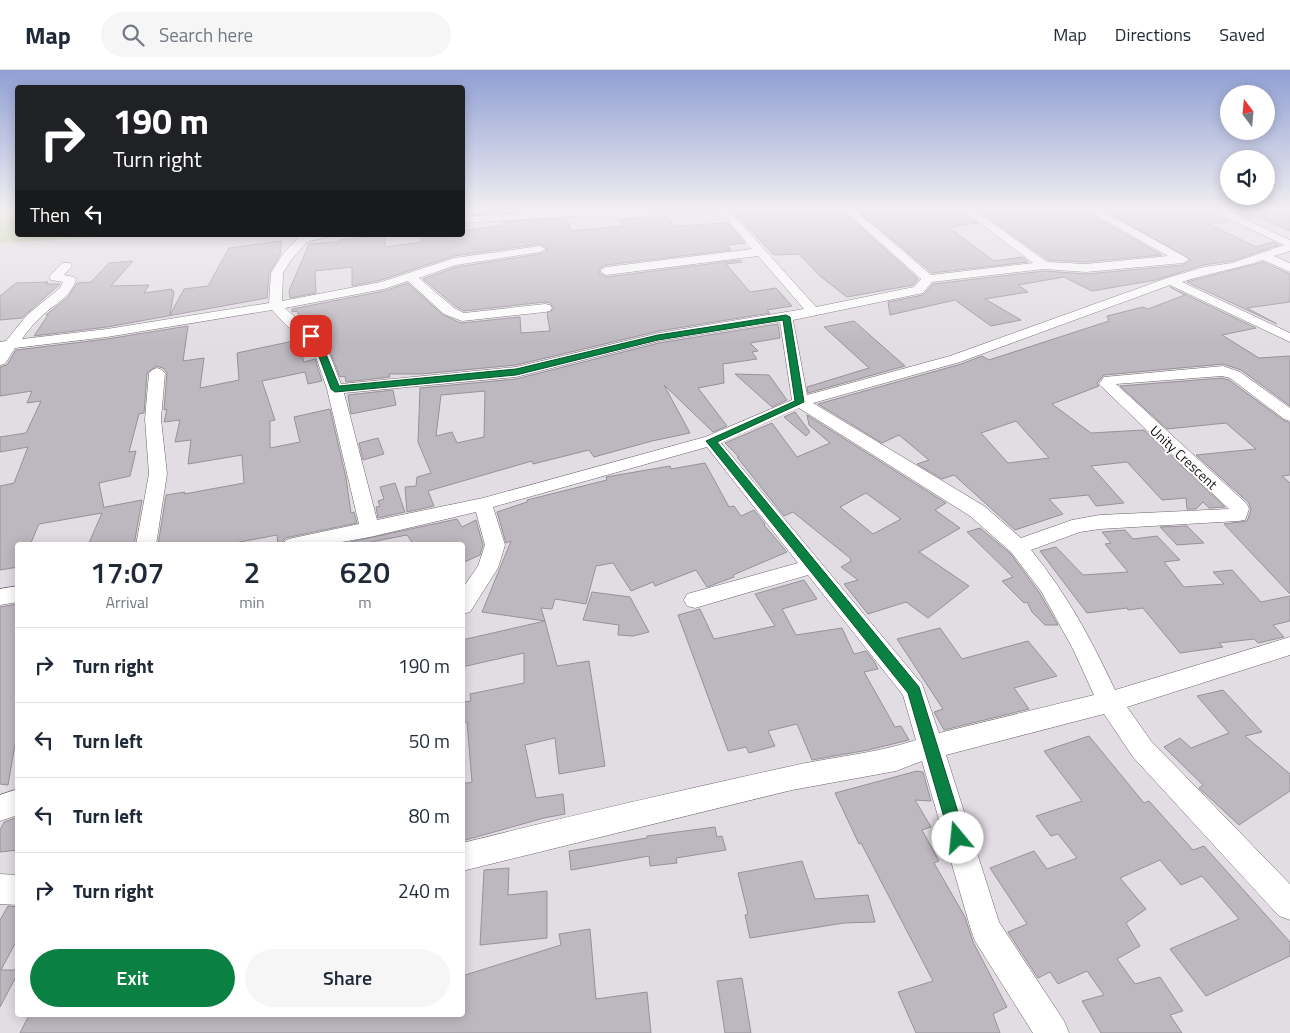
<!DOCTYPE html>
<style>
body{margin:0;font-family:"Titillium Web",sans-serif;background:#f6f6f7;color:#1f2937;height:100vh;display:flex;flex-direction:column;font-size:19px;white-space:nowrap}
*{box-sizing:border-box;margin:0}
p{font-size:16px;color:#747a83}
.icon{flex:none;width:28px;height:28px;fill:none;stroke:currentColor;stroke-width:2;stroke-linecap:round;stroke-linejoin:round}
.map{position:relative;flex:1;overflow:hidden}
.side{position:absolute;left:15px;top:472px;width:450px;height:475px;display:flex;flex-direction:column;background:#fff;border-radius:5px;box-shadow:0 2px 12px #0003}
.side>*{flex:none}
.guide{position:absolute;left:15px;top:15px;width:450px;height:152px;border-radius:5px;box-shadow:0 2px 12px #0003;background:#202124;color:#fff;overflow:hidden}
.needle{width:32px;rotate:344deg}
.controls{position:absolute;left:1220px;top:15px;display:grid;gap:10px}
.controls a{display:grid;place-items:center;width:55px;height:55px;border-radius:50%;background:#fff;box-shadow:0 2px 12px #0003;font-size:25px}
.pin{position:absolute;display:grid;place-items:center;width:42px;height:42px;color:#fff;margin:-21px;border-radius:10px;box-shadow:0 2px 8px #0006}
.me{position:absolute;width:55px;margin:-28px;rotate:343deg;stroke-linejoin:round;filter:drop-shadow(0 0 4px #0008)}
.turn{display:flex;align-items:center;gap:18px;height:105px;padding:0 15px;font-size:22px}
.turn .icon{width:65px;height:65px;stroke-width:2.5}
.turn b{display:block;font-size:35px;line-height:42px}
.then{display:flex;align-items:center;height:48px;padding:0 15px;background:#0003;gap:10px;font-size:19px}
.eta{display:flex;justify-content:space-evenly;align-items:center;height:85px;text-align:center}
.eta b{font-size:30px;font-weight:600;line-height:35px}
.action{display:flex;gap:10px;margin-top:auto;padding:10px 15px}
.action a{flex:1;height:58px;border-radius:30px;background:#0b8043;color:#fff;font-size:20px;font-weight:600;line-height:58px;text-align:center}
.action a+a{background:#f6f6f7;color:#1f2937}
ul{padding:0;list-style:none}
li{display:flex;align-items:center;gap:15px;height:75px;padding:0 15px;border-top:1px solid #e0e1e3}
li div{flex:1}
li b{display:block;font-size:19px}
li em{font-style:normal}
header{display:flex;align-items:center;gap:30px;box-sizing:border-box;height:70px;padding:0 25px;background:#fff;border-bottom:1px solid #e0e1e3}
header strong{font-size:24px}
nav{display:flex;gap:28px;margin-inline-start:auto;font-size:18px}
.search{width:350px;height:45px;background:#f6f6f7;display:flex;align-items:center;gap:12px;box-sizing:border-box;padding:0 18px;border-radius:28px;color:#747a83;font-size:19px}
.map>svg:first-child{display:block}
</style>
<header>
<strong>Map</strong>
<div class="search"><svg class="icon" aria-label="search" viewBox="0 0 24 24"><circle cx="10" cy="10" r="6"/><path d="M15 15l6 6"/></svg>Search here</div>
<nav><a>Map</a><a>Directions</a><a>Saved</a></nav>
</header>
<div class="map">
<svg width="1290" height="963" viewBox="0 0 1290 963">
<rect width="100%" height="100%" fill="#e2dce3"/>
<path fill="#bfd398" d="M17 141 18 165H143L0 173V145Z"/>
<path fill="#bdb8bf" stroke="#979298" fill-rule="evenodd" d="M732 140H842L918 209 913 215 847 227 820 206 799 184 774 185Z
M857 140H961L978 153 948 157 994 191 1022 187 1028 192 932 203Z
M977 140H1076L1083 143H1088L1162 185 1086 192 1048 190Z
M1118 140H1211L1213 144 1230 152 1209 154 1256 177 1272 172 1279 175 1232 191 1203 195 1156 210 1092 221 1064 207 1018 215 1028 222 985 229 1021 250 991 256 955 230 890 245 888 232 923 225 933 214 1044 201 1086 204 1183 195 1191 190 1106 141Z
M1230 140H1290V161L1253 145V149L1251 150Z
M667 146 674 156 728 153 745 173 727 175 731 180 606 195 599 199V203L606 207 740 190 742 192 726 194 750 222 776 218 792 236 767 240 770 243 659 261 516 295 421 304H389L390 307 346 312 345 306 340 307 329 279 330 252 322 254 319 245 301 249 297 241 292 242V239L384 221 408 213 443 245 461 253 520 247 521 263 550 261 547 243 554 239 550 233 545 232 464 241 455 236 423 209 456 197 540 184 548 180 540 174 454 186 381 210 352 216V197L315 201 316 223 290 228 289 221 309 174 339 172V170L385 165V177L422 172 421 165H462V161L504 155 503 152 567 148 571 161 623 156 620 150Z
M282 171 280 185 269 203 267 228 107 257 34 266 48 245H46L68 227 77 213 91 212 109 193 133 191 111 216 149 215 144 223 172 219 171 221H174L170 245 184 219 208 216 229 178Z
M1263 192 1290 204V232L1247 238 1277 254 1187 212Z
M48 212 45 214H60L22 248 0 250V226L16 213Z
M1170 217 1256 258 1222 265 1259 288 1290 286V336L1241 300 1223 294 1104 305 1097 313 1099 316 1052 334 1091 363 1144 360 1225 437 1209 438 1203 432 1196 439H1187L1186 428 1162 430 1127 392 1091 396 1124 433 1096 436 1088 425 1049 429 1063 444 1015 460 954 405 942 409 917 394 929 390 899 365 882 373 818 334 961 294 982 286 989 290 1109 251 1107 246 1143 237 1148 239 1185 225ZM1016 351 1049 388 1008 393 981 363Z
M854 251 905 296 808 323 807 317 869 298 824 257Z
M778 254 780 268 750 273 758 281 752 282 757 289 723 294 724 313 698 318 727 356 713 362 664 315 690 363 652 371 594 387 589 380 533 394 532 391 428 421 434 436 407 442 405 417 416 416 417 407 431 403 418 372 420 318 516 309 659 273ZM485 321 484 367 457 373 452 362 436 366 441 325Z
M188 256 183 291 204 288 200 318 239 310 237 283 298 270 304 292 315 289 322 311 308 314 305 302 262 311 275 350 270 351V378L300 372 294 347 330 339 346 408 351 443 354 442 357 453 285 468 281 475H278L277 465 224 475H158L166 425 185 422 184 424 244 413 242 385 188 394 191 370 175 372 180 350 164 352 167 339 164 340 167 303 163 298 156 296 147 303 144 343 139 344 129 382 136 381 130 406 99 413 104 438 105 437 142 430 134 475H88L102 443 39 454 30 475H18V497L0 500V416L14 413 28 377 0 382V367L26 363 41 331 27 333 32 321 0 326V297L7 295 16 280 107 269Z
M735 304 769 305 787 330 772 337Z
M1222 308 1229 310 1283 350 1290 353V405L1282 406 1290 413V524L1224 454 1247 451 1251 440 1249 433 1196 385 1256 379 1226 353 1167 359 1120 316Z
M393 320 396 335 351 344 348 325Z
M795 342 810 362 806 366 784 347Z
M807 345 946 433 935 440 960 458 919 482 969 516 928 548 906 532 868 544 844 514 858 510 841 497 851 491 850 488 793 442 784 446 737 387H739L725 373 772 353 797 387 830 373 809 355ZM866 423 901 449 873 464 840 437Z
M378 368 384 384 363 390 359 373Z
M705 393 729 437 734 436 741 446 754 440 765 454 764 455 787 482 733 505 734 507 707 517 696 500 655 516 653 512 631 521 613 493 596 496 586 534 555 529 552 539 541 538 545 551 482 542 511 471 506 473 497 442 527 432V430L607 410 606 407 670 396 671 399Z
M395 413 405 442 378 448 376 437 380 436 378 431 384 429 380 417Z
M457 449 462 457 476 450 483 475 480 485 462 493V475H414L407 465 356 475H336Z
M1187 456 1204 473 1177 475 1160 457Z
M980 458 1010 483 1039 522 1058 555H1045L1032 542 1027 532 1024 533 1002 511 1013 507 967 462Z
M1125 460 1133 469 1157 466 1180 490 1164 492 1184 517 1224 514 1213 502 1232 500 1261 532 1290 526V551L1273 555 1284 567 1258 573 1254 569 1219 573 1223 577 1180 583 1143 538 1128 540 1127 538 1087 543 1040 481 1056 477 1083 505 1128 502 1105 474 1111 473 1102 462Z
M804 510 817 529 782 539 796 565 842 558 854 584 866 581 874 591 878 599 864 602 895 657 901 656 909 670 868 680 812 690 797 654 768 661 775 676 749 683 746 677 728 681 678 545 700 539 714 569 775 556 755 524Z
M592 522 630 527 649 562 633 566 618 565 619 555 583 550Z
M18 534V657L8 715 0 714V537Z
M545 551 557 596 589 591 605 696 559 704 555 668 525 675 536 728 563 724 565 744 544 748 462 771V714L472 712 467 652H462V632L471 631 470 624 524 613V583L462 597V570Z
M940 558 962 589 1028 571 1057 606 1014 618 1029 639 944 660 934 642 943 639 897 569Z
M1223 620 1262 662 1245 666 1290 704V721L1239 755 1199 718 1203 715 1164 677 1180 668 1191 678 1229 663 1197 626Z
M1089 666 1144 733 1149 731 1193 780 1204 776 1290 872V886L1206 926 1170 879 1239 849 1202 806 1181 815 1160 790 1120 808 1146 839 1126 853 1140 876 1117 889 1135 914 1160 907 1183 941 1170 945 1182 963H1101L1082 931 1104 925 1087 901 1058 914 1050 902 1038 908 1008 862 1027 854 990 798 1034 781 1047 799 1077 788 1058 764 1051 766 1036 746 1082 731 1044 681Z
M917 701 923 702 931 731 915 730 931 757 922 760 939 791 934 793 965 847 973 872 1007 937 993 944 1000 963H916L898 922 933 911 861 773 859 774 835 723Z
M18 747V780L0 782V760L4 752Z
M715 757 717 767 722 766 726 780 676 788 677 793 650 796 649 786 571 800 569 781 647 768V766Z
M802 791 815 829 868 825 875 852 844 853 750 868 745 845 748 844 738 803Z
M509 798 508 825 547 821V868L480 875 484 800Z
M8 836 18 837V868L1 900H18V903L0 937V850Z
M590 859 596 929 647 922 651 963H20L29 945H462V906L561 875 559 864Z
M742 908 751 963H725L717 911Z"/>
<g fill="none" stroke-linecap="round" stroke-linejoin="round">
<g stroke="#6a656b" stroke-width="1">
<path id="minor" d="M573 140 624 142 683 140 678 143 624 148 573 146 462 153V147Z
M719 140H729L816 237 914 217 921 209 844 140H855L931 205 1033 193 963 140H974L1047 192 1086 194 1168 186 1090 142 1089 140H1101L1189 189 1183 193 1086 202 1044 199 932 212 923 223 793 250 807 325 950 286 1167 208 1204 197 1232 193 1284 175 1214 142 1213 140H1226L1290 170V181L1274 186 1290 193V202L1263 190C1236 199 1209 203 1182 212L1290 263V272L1170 215 960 292 813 333 984 436 1021 468 1072 450 1100 445 1229 439 1102 317 1099 314 1104 307 1223 296 1240 302 1290 338V351L1284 349 1230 308 1222 306 1116 314 1247 434 1249 439 1245 450 1238 451 1100 459 1080 462 1031 480C1067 524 1091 569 1115 620L1290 567V585L1127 637 1151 671 1290 814V850L1279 846 1133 687 1104 644 946 685 999 852 1064 951 1069 963H1033L975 871 971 860 922 691 896 701 792 720 462 801V773C570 746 678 721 787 697 830 687 874 684 916 670L903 625 808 505 695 538 687 536 684 530 687 524 798 493 707 377 493 437 505 475 498 498 470 542 462 544V519L478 496 485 475 476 442 370 467 325 475H283L286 470 293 468 359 454 327 319 315 284 306 269 287 256 272 240 107 267 15 278 5 294 0 295V272L6 271 27 245 60 218 63 212 51 210 49 207 62 193H70L72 196 64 205 74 207 76 210C70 227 56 233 43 245 35 252 28 260 22 269L107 259 269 233 271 203 282 185 299 167 329 165 327 167 307 172 291 190 283 203 282 231 381 212 454 188 540 176 546 179 540 182 456 195 419 208 454 238 464 243 545 234 550 235 552 238 550 241 545 242 462 251 444 244 408 211 384 219 285 238C294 248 308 255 316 263 329 276 334 297 341 314L516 297 659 263 804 239 758 186 606 205 600 201 606 197 752 179ZM780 252 792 330 705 367 483 428 377 450 344 323 516 307 659 271ZM799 338 970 446 1011 482 1041 521 1073 579 1094 625 939 663 922 614 721 373Z
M157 298 162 300 165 303 161 349 167 404 156 475H136L149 404 145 349 149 303 152 300Z
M18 516V532L0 535V519Z
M18 719V745L0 751V725Z
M0 804 18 805V835L0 834Z"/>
</g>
<use href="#minor" fill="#fff" fill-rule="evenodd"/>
</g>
<linearGradient id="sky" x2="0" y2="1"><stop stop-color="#90a0d4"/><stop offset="0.51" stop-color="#f2eff2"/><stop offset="1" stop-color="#f2eff2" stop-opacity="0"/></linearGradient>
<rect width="1290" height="274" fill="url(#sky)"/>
<path fill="#0b8043" stroke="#07532c" d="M786 245 790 247 804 332 717 372 919 617 966 768 964 774 958 776 953 774 950 768 908 623 706 371 795 331 783 250 658 270 516 305 335 322 331 319 318 284 307 266 313 264 326 284 339 316 516 299 658 265Z"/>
<g text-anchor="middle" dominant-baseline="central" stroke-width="4" stroke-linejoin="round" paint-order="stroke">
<g font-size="14" fill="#181618" stroke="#fff">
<text transform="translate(1184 387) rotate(43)">Unity Crescent</text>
</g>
</g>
</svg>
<div class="controls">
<a><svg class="needle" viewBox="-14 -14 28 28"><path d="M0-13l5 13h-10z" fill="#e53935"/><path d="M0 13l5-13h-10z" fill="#747a83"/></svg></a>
<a><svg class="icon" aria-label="sound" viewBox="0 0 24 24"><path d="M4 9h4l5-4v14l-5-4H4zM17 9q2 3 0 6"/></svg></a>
</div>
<div class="pin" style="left:311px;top:266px;background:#d93025"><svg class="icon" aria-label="arrive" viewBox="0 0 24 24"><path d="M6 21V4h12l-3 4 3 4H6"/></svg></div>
<svg class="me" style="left:958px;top:768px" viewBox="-20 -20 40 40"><circle r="19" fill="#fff"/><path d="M0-13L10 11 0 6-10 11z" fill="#0b8043"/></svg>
<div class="guide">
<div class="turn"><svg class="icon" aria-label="right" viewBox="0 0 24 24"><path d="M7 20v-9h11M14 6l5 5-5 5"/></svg><div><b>190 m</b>Turn right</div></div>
<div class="then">Then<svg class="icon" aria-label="left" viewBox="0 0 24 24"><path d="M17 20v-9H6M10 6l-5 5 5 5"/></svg></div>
</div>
<section class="side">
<div class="eta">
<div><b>17:07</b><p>Arrival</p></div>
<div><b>2</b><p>min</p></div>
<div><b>620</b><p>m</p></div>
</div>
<ul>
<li><svg class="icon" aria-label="right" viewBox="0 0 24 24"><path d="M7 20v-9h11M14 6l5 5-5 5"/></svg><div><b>Turn right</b></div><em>190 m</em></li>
<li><svg class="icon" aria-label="left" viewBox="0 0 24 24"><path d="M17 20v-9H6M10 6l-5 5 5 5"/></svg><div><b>Turn left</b></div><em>50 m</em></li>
<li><svg class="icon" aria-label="left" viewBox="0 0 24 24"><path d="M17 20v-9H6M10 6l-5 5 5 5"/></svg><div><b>Turn left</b></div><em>80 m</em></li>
<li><svg class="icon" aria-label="right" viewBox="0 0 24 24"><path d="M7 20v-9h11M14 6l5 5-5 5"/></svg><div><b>Turn right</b></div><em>240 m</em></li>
</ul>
<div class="action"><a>Exit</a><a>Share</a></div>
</section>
</div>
